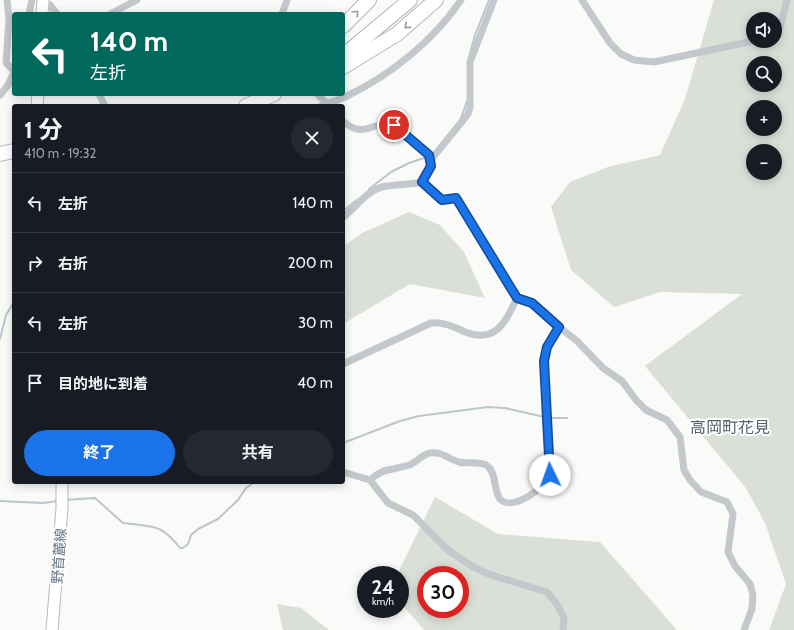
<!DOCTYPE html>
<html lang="ja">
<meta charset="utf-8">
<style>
body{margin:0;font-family:Cabin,"Noto Sans JP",sans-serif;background:#242831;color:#f1f3f6;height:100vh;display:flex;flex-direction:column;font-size:15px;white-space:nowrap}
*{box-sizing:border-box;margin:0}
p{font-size:13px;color:#9ea1a6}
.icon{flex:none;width:22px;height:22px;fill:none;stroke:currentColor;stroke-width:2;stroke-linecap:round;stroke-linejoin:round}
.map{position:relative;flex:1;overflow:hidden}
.drawer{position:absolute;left:12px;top:104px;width:333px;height:380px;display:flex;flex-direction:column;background:#171b24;border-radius:4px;box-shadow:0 2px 10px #0003}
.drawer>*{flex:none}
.banner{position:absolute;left:12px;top:12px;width:333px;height:84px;border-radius:4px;box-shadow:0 2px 10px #0003;background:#00695c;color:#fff;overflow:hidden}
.buttons{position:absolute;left:746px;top:12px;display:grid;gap:8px}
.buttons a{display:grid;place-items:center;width:36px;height:36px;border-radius:50%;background:#171b24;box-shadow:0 2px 10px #0003;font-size:20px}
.speed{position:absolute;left:357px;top:566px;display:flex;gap:8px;font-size:20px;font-weight:700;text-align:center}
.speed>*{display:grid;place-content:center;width:52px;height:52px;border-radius:50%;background:#171b24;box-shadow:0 2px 10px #0003;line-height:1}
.speed small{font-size:10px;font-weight:400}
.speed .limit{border:6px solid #d22;background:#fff;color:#111}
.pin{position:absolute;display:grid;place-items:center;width:34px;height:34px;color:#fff;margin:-17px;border:2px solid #fff;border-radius:50%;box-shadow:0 1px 4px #0007}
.me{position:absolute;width:44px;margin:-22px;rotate:357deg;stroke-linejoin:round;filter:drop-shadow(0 0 3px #0008)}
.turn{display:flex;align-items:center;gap:14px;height:84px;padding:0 12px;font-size:18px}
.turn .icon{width:52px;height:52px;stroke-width:2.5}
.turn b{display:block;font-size:28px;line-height:34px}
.round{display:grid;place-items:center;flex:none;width:42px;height:42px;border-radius:21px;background:#242831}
.summary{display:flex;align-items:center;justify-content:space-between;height:68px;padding:0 12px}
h1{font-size:24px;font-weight:700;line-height:30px}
.action{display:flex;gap:8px;margin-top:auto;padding:8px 12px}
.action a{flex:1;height:46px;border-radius:24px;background:#1a73e8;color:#fff;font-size:16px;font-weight:700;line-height:46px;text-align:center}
.action a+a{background:#242831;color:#f1f3f6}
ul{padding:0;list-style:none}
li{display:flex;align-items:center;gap:12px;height:60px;padding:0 12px;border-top:1px solid #363941}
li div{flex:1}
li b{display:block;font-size:15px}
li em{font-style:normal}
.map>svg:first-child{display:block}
</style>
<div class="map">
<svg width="794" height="630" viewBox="0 0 794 630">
<rect width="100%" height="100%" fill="#fafaf8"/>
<path fill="#dadfd7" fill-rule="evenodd" d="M714 0H794V630H769L786 584 765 523 746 488 645 366 742 294 660 292 614 307 571 270 551 207 570 182 608 167 660 155 685 99ZM753 19H775V41H753ZM753 63H775V85H753ZM753 107H775V129H753ZM753 151H775V173H753Z
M409 212 440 225 464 252 485 298 410 284 343 324V247L362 233Z
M435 497 498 534 600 542 677 630H424L400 602V575H397ZM426 575H460V609H426Z
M277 604 301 608 329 630H283Z"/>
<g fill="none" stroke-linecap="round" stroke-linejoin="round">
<path stroke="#bbc7cb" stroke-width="2" d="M469 57 475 35 489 0
M461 118 467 101
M369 189 391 172 409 163 427 157
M343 211 358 199
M0 339 6 315 14 302
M343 443 400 421 419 416 488 407 505 408 549 418H567
M65 500 95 498 123 523C152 527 161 523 180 548H183L188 544 191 535 198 529 218 519 238 500 246 488 255 482
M0 501 43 503 59 501"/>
<g stroke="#b3babf" stroke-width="13">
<path id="secondary" d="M42 14 43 0
M37 106 38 94
M52 630 62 508V482"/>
</g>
<g stroke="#b4b9bd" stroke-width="16">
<path id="highway" d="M343 26 369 0
M343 56 410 0
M343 67 397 34 436 0
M246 106 274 94
M0 154 14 151"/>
</g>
<path stroke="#c3c8cc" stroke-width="7" d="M7 0 9 19 6 63 14 71
M582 0 610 43 621 54 634 60 654 62 753 41
M42 3 50 5 57 14
M29 14 32 0
M110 14 137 0
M282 14 287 0
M775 33 780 28 787 0
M99 94 105 106
M317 94 330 106
M0 95 8 85 14 72
M321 106C330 102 339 100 347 96 391 75 434 40 461 0
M343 121C366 142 375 117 395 125L429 155 431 166 422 182
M430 161 468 114 470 107V62L494 0
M422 182 442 200 456 198 517 298 532 303 545 313 559 327 577 341 603 368 622 381 636 400 646 410 667 420 680 437 684 470 690 480 701 492 727 502 733 514 728 552 735 566 750 584 753 595 752 609 744 630
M343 217C356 208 366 191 382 187 395 184 409 185 422 182
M343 364 431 323C444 322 452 326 463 331 495 345 505 323 517 298
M343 472 370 480 388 503 413 515 448 550 473 567 491 575 547 592 556 603 564 618 563 630
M370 480C384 467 391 471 409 465 416 463 422 454 430 453 441 451 449 459 459 462 467 464 479 461 486 465 497 471 493 490 500 499 512 512 545 488 550 475L544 361 547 347 559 327"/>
<use href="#secondary" stroke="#fff" stroke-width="11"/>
<use href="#highway" stroke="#fff" stroke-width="14"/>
</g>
<defs><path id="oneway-chevron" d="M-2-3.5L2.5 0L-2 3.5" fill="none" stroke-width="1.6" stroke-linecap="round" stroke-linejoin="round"/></defs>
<g stroke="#939fa8">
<use href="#oneway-chevron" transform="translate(356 13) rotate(-45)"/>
<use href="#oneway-chevron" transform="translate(407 26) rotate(139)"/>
</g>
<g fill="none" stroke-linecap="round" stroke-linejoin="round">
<g stroke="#114b97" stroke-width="10">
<path id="route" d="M394 125 429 155 431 166 422 182 442 200 456 198 517 298 532 303 559 327 547 347 544 361 550 475"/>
</g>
<use href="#route" stroke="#1a73e8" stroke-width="7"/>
</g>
<g text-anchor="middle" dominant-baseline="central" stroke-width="4" stroke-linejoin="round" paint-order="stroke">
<g font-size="14" fill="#657683" stroke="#fff">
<text transform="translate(59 556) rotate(-86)">野首麓線</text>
</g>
<g font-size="16" fill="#57646e" stroke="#fff">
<text x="730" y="427">高岡町花見</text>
</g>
</g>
</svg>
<div class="buttons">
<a><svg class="icon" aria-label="sound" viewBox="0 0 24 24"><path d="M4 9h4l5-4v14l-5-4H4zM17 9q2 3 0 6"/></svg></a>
<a><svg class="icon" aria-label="search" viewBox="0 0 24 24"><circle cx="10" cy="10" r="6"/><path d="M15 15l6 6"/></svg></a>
<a>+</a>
<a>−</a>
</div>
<div class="speed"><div>24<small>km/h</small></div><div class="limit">30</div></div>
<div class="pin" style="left:394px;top:125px;background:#d93025"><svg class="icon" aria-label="arrive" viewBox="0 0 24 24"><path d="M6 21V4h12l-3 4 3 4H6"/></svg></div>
<svg class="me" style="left:550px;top:475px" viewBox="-20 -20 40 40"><circle r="19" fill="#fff"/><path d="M0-13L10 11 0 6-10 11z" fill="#1a73e8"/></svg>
<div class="banner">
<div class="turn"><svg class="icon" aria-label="left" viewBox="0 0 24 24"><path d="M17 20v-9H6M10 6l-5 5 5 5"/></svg><div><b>140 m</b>左折</div></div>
</div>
<section class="drawer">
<div class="summary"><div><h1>1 分</h1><p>410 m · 19:32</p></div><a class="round"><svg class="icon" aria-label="close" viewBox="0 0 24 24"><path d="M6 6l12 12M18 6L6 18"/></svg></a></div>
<ul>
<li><svg class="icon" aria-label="left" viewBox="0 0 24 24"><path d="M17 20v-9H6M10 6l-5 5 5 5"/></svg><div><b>左折</b></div><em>140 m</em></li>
<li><svg class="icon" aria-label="right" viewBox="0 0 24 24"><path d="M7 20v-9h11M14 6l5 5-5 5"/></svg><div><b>右折</b></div><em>200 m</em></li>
<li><svg class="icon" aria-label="left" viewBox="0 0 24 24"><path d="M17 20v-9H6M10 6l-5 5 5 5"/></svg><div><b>左折</b></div><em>30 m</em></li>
<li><svg class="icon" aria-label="arrive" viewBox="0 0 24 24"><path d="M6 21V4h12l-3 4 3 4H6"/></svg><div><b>目的地に到着</b></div><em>40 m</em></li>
</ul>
<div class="action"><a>終了</a><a>共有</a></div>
</section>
</div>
